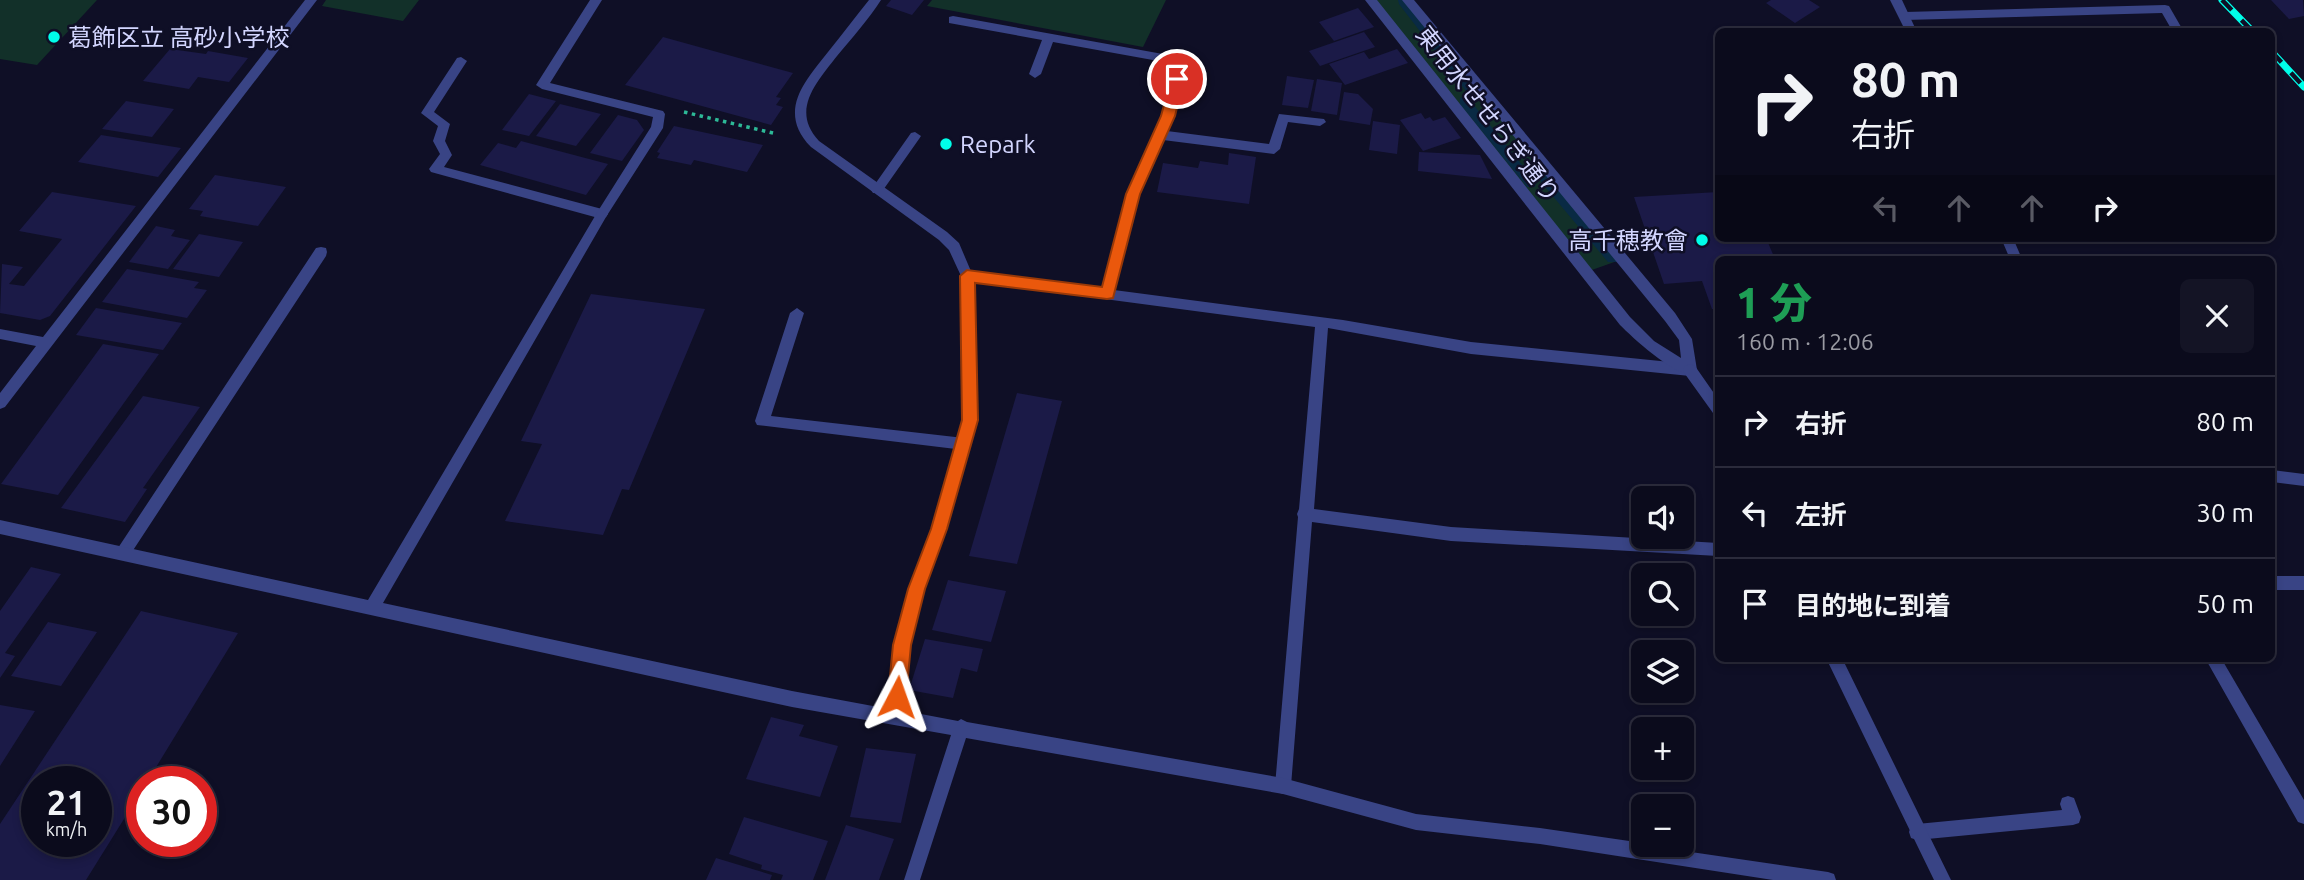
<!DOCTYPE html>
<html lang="ja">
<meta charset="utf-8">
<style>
body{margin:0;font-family:Ubuntu,"Noto Sans JP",sans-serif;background:#141425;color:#f1f3f6;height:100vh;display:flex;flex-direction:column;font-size:26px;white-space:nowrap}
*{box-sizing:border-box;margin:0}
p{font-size:23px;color:#9a9ba3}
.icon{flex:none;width:38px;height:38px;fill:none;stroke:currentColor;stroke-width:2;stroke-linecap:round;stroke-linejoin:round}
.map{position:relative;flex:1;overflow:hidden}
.drawer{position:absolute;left:1715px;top:256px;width:560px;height:406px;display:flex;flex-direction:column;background:#0b0b1c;border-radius:10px;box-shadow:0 4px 10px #0003,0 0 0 2px #2b2b3b}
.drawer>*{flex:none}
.top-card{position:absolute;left:1715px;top:28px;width:560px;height:214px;border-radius:10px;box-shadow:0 4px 10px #0003,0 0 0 2px #2b2b3b;background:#0b0b1c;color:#f1f3f6;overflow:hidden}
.fabs{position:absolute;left:1631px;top:486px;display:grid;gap:14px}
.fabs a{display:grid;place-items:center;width:63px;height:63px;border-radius:10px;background:#0b0b1c;box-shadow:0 4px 10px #0003,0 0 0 2px #2b2b3b;font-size:35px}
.speed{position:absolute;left:21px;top:766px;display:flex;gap:14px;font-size:35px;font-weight:700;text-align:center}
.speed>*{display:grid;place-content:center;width:91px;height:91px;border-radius:50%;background:#0b0b1c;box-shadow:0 4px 10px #0003,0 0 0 2px #2b2b3b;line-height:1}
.speed small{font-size:18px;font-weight:400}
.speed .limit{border:10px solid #d22;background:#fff;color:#111}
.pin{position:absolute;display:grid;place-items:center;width:60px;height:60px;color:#fff;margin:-30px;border:4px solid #fff;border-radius:50%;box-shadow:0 2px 7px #0007}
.me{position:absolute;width:77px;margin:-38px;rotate:4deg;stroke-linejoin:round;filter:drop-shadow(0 0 5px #0008)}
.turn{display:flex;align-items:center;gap:24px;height:147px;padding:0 21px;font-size:32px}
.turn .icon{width:91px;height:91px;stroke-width:2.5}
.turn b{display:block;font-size:49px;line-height:60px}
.lanes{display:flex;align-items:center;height:66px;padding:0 21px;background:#0003;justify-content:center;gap:35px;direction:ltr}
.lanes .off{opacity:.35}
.round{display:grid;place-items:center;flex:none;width:74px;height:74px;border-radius:10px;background:#141425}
.overview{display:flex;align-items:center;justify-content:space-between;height:119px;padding:0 21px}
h1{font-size:42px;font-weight:800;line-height:52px;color:#1e9e55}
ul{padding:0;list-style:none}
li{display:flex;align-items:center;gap:21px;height:91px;padding:0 21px;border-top:2px solid #2b2b3b}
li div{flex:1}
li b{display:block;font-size:26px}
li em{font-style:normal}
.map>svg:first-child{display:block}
</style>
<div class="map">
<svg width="2304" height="880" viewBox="0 0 2304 880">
<rect width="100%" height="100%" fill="#0f0f26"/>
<path fill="#123029" d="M0 0H97L37 65 0 59Z
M326 0H419L403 21 322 6Z
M932 0H1166L1143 47 927 6Z
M1374 0H1406L1620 260 1589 271Z"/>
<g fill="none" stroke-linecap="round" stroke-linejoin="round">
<path fill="#092a44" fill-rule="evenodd" d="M1398 0H1406L1477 89V95H1469L1399 4Z
M1464 97 1468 98 1535 181 1536 184 1535 187H1527L1460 104V98Z
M1545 175 1549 176 1616 256 1618 259 1616 262H1608L1541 182 1540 179Z"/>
</g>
<path fill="#1b1a47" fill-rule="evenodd" d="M891 0H924L912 15 886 6Z
M1771 0H1809L1820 7 1795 23 1766 3Z
M2271 0H2303L2304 16 2289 19Z
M1358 8 1374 27 1334 41 1319 22Z
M1364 32 1375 47 1320 66 1309 51Z
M663 37 793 73 776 97 781 98 776 105 783 107 771 125 625 85Z
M170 49 206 54 208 51 248 58 229 82 198 77 189 89 143 81Z
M1397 49 1408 63 1345 85 1329 64 1364 52 1369 59Z
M1287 76 1314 80 1308 108 1282 105Z
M1317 79 1342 83 1337 115 1311 111Z
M1344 92 1358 94 1373 109 1370 125 1339 120Z
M529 94 556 101 529 136 502 130Z
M126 101 174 109 152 137 102 129Z
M560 104 601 114 576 146 536 136Z
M1421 113 1425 119 1430 117 1433 121 1445 117 1461 138 1423 151 1400 120Z
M618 115 637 120 644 130 622 161 590 153Z
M1373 121 1400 125 1397 154 1369 150Z
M674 126 763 145 747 172 694 160 691 165 657 158 660 153 657 152Z
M101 135 181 148 158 177 78 162Z
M521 141 608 164 586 195 480 165 498 143 516 148Z
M1419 152 1480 155 1492 179 1418 171Z
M1229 153 1256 157 1249 204 1157 192 1163 163 1198 168 1200 161 1228 165Z
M215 175 286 187 258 226 200 216 203 211 189 209Z
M52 192 136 206 50 316 40 320 0 313 2 264 23 267 9 284 24 286 62 239 19 231Z
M1718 192V238H1766L1775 259H1718V309H1712L1702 281 1664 284 1634 197Z
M156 226 175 230 171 236 190 240 168 269 129 262Z
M199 234 243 242 219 277 173 269Z
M127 269 199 282 194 288 207 290 187 318 102 302Z
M591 294 705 309 629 490 622 489 603 535 505 521 542 444 521 441Z
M96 308 182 323 163 350 76 335Z
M103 344 159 354 58 495 1 484Z
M1017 393 1062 401 1017 564 969 556Z
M143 396 200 407 143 488 147 489 125 522 61 508Z
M31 567 61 574 5 653 15 656 0 678V611Z
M948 580 1006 591 991 642 932 630Z
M141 611 238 633 147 782H142V790L86 880H0V824ZM37 782H96V842H37Z
M48 622 97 632 61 686 11 676Z
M925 639 983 649 977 672 961 668 953 698 909 690Z
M0 705 35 711 0 766Z
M771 717 804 725 799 736 838 746 820 797 746 779Z
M866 748 916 754 901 823 850 817Z
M744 817 828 841 813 880H781L783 875 761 869 762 865 729 854Z
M846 825 894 839 879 880H825Z
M716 858 772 875 770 880H706Z"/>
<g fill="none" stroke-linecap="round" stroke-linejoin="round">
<path stroke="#2db997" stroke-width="3.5" stroke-dasharray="3.5 4.5" stroke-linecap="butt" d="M684 112 777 134"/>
<path fill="#394485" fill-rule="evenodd" d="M2165 5 2169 6 2184 32H2173L2162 13 1905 20 1899 16 1905 12Z
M953 16 1185 58 1187 61 1174 116 1167 131 1269 144 1279 114 1324 119 1326 122 1320 126 1288 122 1280 149 1274 154 1163 140 1139 194 1114 290 1343 320 1471 342 1690 364 1695 366 1697 370 1695 374 1690 376 1471 354 1328 328 1314 509 1451 527 1718 543V556L1451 541 1312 522 1291 786 1289 792 1283 794 1277 792 1275 786 1298 517 1297 514 1299 509 1315 327 962 280 961 276 962 272 967 271 1102 288 1127 194 1162 116 1175 64 1053 42 1041 74 1035 78 1029 74 1042 40 949 23V17Z
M461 57 467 61 434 112 450 124 445 141 452 155 444 167 602 209 608 214 606 217 602 219 431 172 429 169 440 154 433 141 438 126 421 113 457 58Z
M915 132 921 136 919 139 881 193H873L871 190 873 187 911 133Z
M321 247 326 248 327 252 326 256 128 558 123 560 118 558 116 553 118 548 316 248Z
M797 308 804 313 771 416 964 438 969 440 971 444 969 448 964 450 757 425 755 421 790 313Z
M2272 470 2304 474V486L2272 482Z
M2272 576H2304V590H2272Z
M2068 796 2074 798 2081 817 2079 823 2073 825 1917 840 1911 838 1909 832 1911 826 1917 824 2062 810 2060 804 2062 798Z"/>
<path fill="#394485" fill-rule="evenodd" d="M305 0H317L5 407 0 409V393L36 346 0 339V329L43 337Z
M590 0H602L550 83 663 111 665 114 663 128 606 217 383 603 792 691 889 709V678L894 645 909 589 932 529 963 420 961 276 949 250 939 240 811 147C777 112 804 82 828 52 842 35 855 17 869 0H881C868 20 852 38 837 56 817 82 790 110 819 141L947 232 959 243 973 276 977 420 946 529 923 589 910 645 905 678V711L958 721 961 719 967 722 1283 778 1416 814 1540 828 1643 843V845L1828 872 1834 874 1836 880H1773L1540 844 1416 830 1283 794 966 738 920 880H904L951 735 792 707 0 534V520L368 600 598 211 651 127 653 117 542 89 536 85Z
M1365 0H1377L1630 317 1654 341 1681 358 1679 340 1665 321 1402 0H1414L1675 313 1692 339 1697 370 1695 374C1677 379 1633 338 1620 325Z"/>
<path fill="#394485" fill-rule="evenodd" d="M1890 0H1902L1917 32H1906Z
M2001 238H2013L2022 259H2010Z
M1690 364 1695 366 1718 399V415L1713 413 1685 374 1683 370 1685 366Z
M1826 658H1842L1951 880H1934Z
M2205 658H2221L2304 800V824L2298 822Z"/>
<g stroke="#00fee9" stroke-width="7">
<path id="rail" d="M2222 0 2253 32
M2272 52 2304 87"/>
</g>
<use href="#rail" stroke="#0f0f26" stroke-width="4.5" stroke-dasharray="14" stroke-linecap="butt"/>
</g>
<path fill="#ea580c" stroke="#983908" stroke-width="2" d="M1177 74 1184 79 1175 116 1140 194 1113 298 1107 299 975 283 978 420 947 529 925 589 911 645 906 697 903 703 897 705 891 703 888 697 893 645 908 589 931 529 962 420 960 276 967 270 1102 287 1126 194 1161 116 1171 79Z"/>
<g fill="#00fee9" stroke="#0f0f26" stroke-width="2.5">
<circle cx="54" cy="37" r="7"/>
<circle cx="946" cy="144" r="7"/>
<circle cx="1702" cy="240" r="7"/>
</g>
<g text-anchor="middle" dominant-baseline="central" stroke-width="5" stroke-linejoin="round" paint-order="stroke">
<g font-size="24" fill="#d3d6ff" stroke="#0f0f26" text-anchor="start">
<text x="68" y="37">葛飾区立 高砂小学校</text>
<text x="960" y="144">Repark</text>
<text x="1688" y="240" text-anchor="end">高千穂教會</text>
</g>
<g font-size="24" fill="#d3d6ff" stroke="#0f0f26">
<text transform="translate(1488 114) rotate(52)">東用水せせらぎ通り</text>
</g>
</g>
</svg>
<div class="fabs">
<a><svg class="icon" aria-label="sound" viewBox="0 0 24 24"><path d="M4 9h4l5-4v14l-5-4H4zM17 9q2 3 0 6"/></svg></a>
<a><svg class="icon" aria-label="search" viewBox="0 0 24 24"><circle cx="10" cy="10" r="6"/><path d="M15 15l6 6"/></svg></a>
<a><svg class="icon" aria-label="layers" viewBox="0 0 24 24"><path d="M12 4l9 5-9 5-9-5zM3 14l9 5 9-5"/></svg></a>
<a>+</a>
<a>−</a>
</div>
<div class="speed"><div>21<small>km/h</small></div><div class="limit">30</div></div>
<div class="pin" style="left:1177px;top:79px;background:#d93025"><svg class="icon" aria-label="arrive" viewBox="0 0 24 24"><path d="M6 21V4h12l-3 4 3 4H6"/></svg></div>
<svg class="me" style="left:897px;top:697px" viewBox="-20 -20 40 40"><path d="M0-17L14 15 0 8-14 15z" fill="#ea580c" stroke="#fff" stroke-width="4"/></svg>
<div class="top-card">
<div class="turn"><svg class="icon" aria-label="right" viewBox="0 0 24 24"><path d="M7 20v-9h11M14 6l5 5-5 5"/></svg><div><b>80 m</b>右折</div></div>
<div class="lanes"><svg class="icon off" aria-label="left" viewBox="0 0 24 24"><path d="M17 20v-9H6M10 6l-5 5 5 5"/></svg><svg class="icon off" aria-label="ahead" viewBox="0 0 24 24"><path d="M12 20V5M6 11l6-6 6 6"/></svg><svg class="icon off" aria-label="ahead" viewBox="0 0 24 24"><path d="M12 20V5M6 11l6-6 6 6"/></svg><svg class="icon" aria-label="right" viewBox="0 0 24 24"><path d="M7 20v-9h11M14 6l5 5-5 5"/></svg></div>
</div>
<section class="drawer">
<div class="overview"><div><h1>1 分</h1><p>160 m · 12:06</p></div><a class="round"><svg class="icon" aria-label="close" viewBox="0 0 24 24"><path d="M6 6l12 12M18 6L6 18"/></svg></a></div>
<ul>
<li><svg class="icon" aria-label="right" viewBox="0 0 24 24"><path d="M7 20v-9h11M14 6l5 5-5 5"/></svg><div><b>右折</b></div><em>80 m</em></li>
<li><svg class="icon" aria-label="left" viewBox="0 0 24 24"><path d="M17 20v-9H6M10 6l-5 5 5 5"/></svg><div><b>左折</b></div><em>30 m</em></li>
<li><svg class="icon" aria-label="arrive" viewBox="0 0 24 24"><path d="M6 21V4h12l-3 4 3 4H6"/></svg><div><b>目的地に到着</b></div><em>50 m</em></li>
</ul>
</section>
</div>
